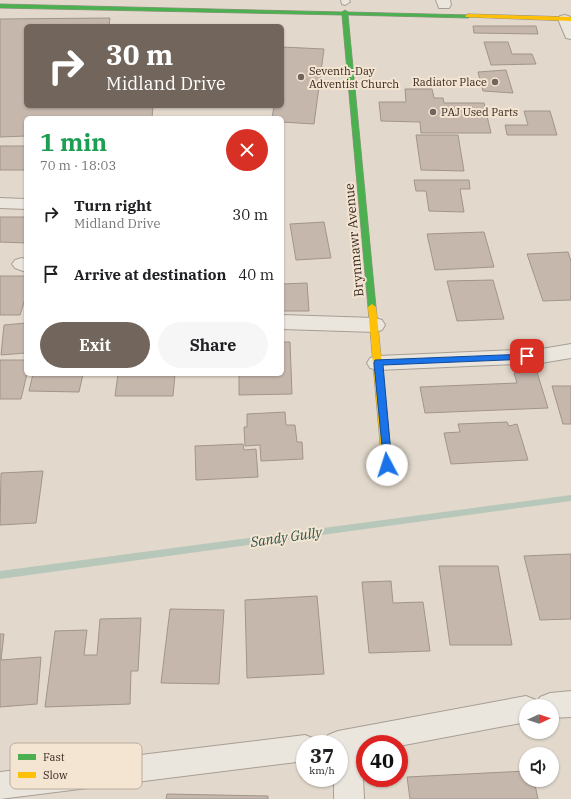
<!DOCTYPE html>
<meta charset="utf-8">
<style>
body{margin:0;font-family:"IBM Plex Serif",serif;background:#f6f6f6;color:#202124;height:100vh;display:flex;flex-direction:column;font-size:15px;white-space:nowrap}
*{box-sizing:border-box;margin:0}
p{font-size:13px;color:#757577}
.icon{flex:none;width:22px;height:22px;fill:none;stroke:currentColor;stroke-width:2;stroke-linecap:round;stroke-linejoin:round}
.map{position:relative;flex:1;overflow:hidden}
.details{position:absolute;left:24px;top:116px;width:260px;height:260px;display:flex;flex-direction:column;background:#fff;border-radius:6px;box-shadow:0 1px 3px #0004}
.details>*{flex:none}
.guide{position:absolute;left:24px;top:24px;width:260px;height:84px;border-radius:6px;box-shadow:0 1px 3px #0004;background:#72655b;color:#fff;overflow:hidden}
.needle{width:26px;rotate:87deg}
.controls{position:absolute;left:519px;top:699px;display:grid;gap:8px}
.controls a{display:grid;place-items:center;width:40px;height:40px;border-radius:50%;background:#fff;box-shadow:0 1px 3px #0004;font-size:20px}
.speed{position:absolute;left:296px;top:735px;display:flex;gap:8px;font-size:20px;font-weight:700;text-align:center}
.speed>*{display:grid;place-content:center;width:52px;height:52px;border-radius:50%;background:#fff;box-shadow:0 1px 3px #0004;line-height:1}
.speed small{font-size:10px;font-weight:400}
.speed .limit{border:6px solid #d22;background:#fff;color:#111}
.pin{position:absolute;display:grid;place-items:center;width:34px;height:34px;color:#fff;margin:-17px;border-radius:8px;box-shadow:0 2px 6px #0006}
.me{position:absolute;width:44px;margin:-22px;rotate:355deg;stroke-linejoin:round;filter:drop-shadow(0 0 3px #0008)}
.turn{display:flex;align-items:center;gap:14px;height:84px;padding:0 16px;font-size:18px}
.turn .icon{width:52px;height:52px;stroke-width:2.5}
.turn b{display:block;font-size:28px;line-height:34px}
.round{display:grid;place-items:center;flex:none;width:42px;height:42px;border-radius:21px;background:#f6f6f6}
.summary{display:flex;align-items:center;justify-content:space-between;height:68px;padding:0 16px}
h1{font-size:24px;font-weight:700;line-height:30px;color:#1e9e55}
.action{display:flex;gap:8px;margin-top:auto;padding:8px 16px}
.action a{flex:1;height:46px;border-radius:24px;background:#72655b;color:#fff;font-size:16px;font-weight:700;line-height:46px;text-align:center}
.action a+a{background:#f6f6f6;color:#202124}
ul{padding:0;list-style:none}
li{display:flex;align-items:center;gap:12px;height:60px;padding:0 16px}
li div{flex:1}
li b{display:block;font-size:15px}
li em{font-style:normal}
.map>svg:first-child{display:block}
</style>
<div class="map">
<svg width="571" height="799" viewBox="0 0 571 799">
<rect width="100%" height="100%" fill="#e2d9cc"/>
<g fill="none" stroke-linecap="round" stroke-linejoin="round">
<path fill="#b7c7ba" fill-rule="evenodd" d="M571 495V501L0 579V571Z"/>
</g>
<path fill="#c6b7ad" stroke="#a2948b" d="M110 18 109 26H26V106H153L152 118H26V136L0 137V19Z
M473 26H536L538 34 474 33Z
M484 42H508L512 54H532L536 64 491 65Z
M282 47 324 49 314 124 282 122V118H272L274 106H282Z
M506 70 513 93 483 91 478 72Z
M405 89H432L434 98H443L444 103H484L491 133H421L420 122 381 121 379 102H406Z
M524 111H550L557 135H507L505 125H528Z
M416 135H458L464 171 421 170Z
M0 146H26V170H0Z
M414 180H469L470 189H460L464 212 429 211 426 191H416Z
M0 217H26V243L0 242Z
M324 222 331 258 296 260 290 224Z
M484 232 494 267 435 270 427 234Z
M568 252 571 261V300L543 301 527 254Z
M0 276H26V296L20 315H0Z
M493 280 504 319 457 321 447 281Z
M307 283 309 311H282V284Z
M26 323V353L1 355 4 325Z
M282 342H290L292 394 239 395V374H282Z
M0 360H26L27 374 21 399H0Z
M537 372 548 408 425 413 420 387 517 383 514 373Z
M33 374H83L79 392 29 391Z
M118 374H175L173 396H115Z
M552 386H571V424H563Z
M285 412 286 425H295L297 442H302L303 459 261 461 260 445 245 446 244 427H247V414Z
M507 422 509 426 517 424 528 460 451 464 444 433 460 432 458 424Z
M243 444 244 450 256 449 258 477 196 480 195 446Z
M43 471 36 523 0 525 1 473Z
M571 554V619L540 620 524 556Z
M439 566H498L512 645H450Z
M391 581 393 603 423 602 430 651 369 653 362 582Z
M317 596 324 674 247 678 245 600Z
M170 609 224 610 219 684 161 683Z
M141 618 138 671H131L130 704 45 707 55 631 87 630 84 655H97L100 619Z
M0 634H4L1 660 41 657 37 704 0 707Z
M526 771V780H534L538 799H410L407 777Z
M167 794 268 796V799H166Z"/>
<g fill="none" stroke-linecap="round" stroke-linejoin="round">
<g stroke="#a79e95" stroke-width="2">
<path id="lane" d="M341 0H349L350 2 345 5 342 4Z"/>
</g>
<g stroke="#a79e95" stroke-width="2">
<path id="street" d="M436 0H450L451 5 449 8H439Z
M565 15 571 17V39L566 38 558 19 560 16Z
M0 198 26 199V209L0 208Z
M22 258 26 259V272L15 268 12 264 15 260Z
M282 315 375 318 382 320 385 325 382 330 375 332 282 329Z
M571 344V358L541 363 378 370 370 368 367 363 370 358 378 356 541 349Z
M571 691V717L552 718V706H526V722L399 746V744H365V752L362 753 364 799H334V778H339V744H324L328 735 338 731 526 696 536 700 537 703 540 697 550 693Z
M305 735 315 739 318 744H305V761L0 799V772Z"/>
</g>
<g stroke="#978e85" stroke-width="1">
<path id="fast" d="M0 4 342 12 345 10 348 12 470 15 471 16 468 18 348 15 376 307 375 309H369L368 307 342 15 0 8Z"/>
</g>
<g stroke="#978e85" stroke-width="1">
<path id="slow" d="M468 14 571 17V21L466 17 465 16Z
M372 304 376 307 392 465 390 468H384L382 465 368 307Z"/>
</g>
<use href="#lane" fill="#eae5dd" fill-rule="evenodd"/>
<use href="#street" fill="#eae5dd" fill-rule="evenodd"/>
<use href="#fast" fill="#4caf50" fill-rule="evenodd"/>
<use href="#slow" fill="#ffc107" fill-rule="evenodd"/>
</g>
<path fill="#1a73e8" stroke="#114b97" d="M527 354H530V359L383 365 392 465 391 467H384L374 363 375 360Z"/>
<g fill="#72655b" stroke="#f4e5d2" stroke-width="1.5">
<circle cx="301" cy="77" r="4"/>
<circle cx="495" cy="82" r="4"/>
<circle cx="433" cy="112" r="4"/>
</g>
<g text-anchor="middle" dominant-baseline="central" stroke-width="4" stroke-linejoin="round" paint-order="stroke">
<g font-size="11" fill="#36261e" stroke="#f4e5d2" text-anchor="start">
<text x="309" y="71">Seventh-Day<tspan x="309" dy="13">Adventist Church</tspan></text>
<text x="487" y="82" text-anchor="end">Radiator Place</text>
<text x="441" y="112">PAJ Used Parts</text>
</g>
<g font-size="13" fill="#36261e" stroke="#f4e5d2">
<text transform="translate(354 240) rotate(-95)">Brynmawr Avenue</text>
</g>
<g font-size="14" font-style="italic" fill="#2e554d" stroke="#f4e5d2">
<text transform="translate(286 537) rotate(-8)">Sandy Gully</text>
</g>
</g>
<rect x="10" y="743" width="132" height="46" rx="6" fill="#f4e5d2" stroke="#bbac9c" stroke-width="1"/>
<rect x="18" y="754" width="18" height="6" fill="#4caf50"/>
<rect x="18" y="772" width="18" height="6" fill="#ffc107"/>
<g font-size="11" fill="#36261e">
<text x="43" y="761">Fast</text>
<text x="43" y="779">Slow</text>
</g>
</svg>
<div class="controls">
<a><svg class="needle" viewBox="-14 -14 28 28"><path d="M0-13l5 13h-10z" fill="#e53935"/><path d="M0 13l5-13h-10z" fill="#757577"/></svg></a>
<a><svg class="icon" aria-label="sound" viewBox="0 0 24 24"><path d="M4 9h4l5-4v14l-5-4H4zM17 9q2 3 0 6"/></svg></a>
</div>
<div class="speed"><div>37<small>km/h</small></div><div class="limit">40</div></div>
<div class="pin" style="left:527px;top:356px;background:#d93025"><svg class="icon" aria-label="arrive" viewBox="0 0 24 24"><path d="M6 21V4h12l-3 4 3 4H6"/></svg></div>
<svg class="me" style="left:387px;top:465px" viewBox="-20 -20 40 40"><circle r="19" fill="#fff"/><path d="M0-13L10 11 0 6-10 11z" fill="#1a73e8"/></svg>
<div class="guide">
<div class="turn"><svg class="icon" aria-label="right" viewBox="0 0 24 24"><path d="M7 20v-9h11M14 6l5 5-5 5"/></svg><div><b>30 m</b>Midland Drive</div></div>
</div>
<section class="details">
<div class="summary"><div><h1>1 min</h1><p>70 m · 18:03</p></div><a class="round" style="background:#d93025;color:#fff"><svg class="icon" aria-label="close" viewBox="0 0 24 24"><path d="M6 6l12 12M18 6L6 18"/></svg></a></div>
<ul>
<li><svg class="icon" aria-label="right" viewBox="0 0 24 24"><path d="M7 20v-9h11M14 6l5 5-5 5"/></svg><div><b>Turn right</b><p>Midland Drive</p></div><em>30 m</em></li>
<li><svg class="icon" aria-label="arrive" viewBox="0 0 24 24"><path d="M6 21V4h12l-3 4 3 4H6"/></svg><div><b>Arrive at destination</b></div><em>40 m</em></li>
</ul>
<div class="action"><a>Exit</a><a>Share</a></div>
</section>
</div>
